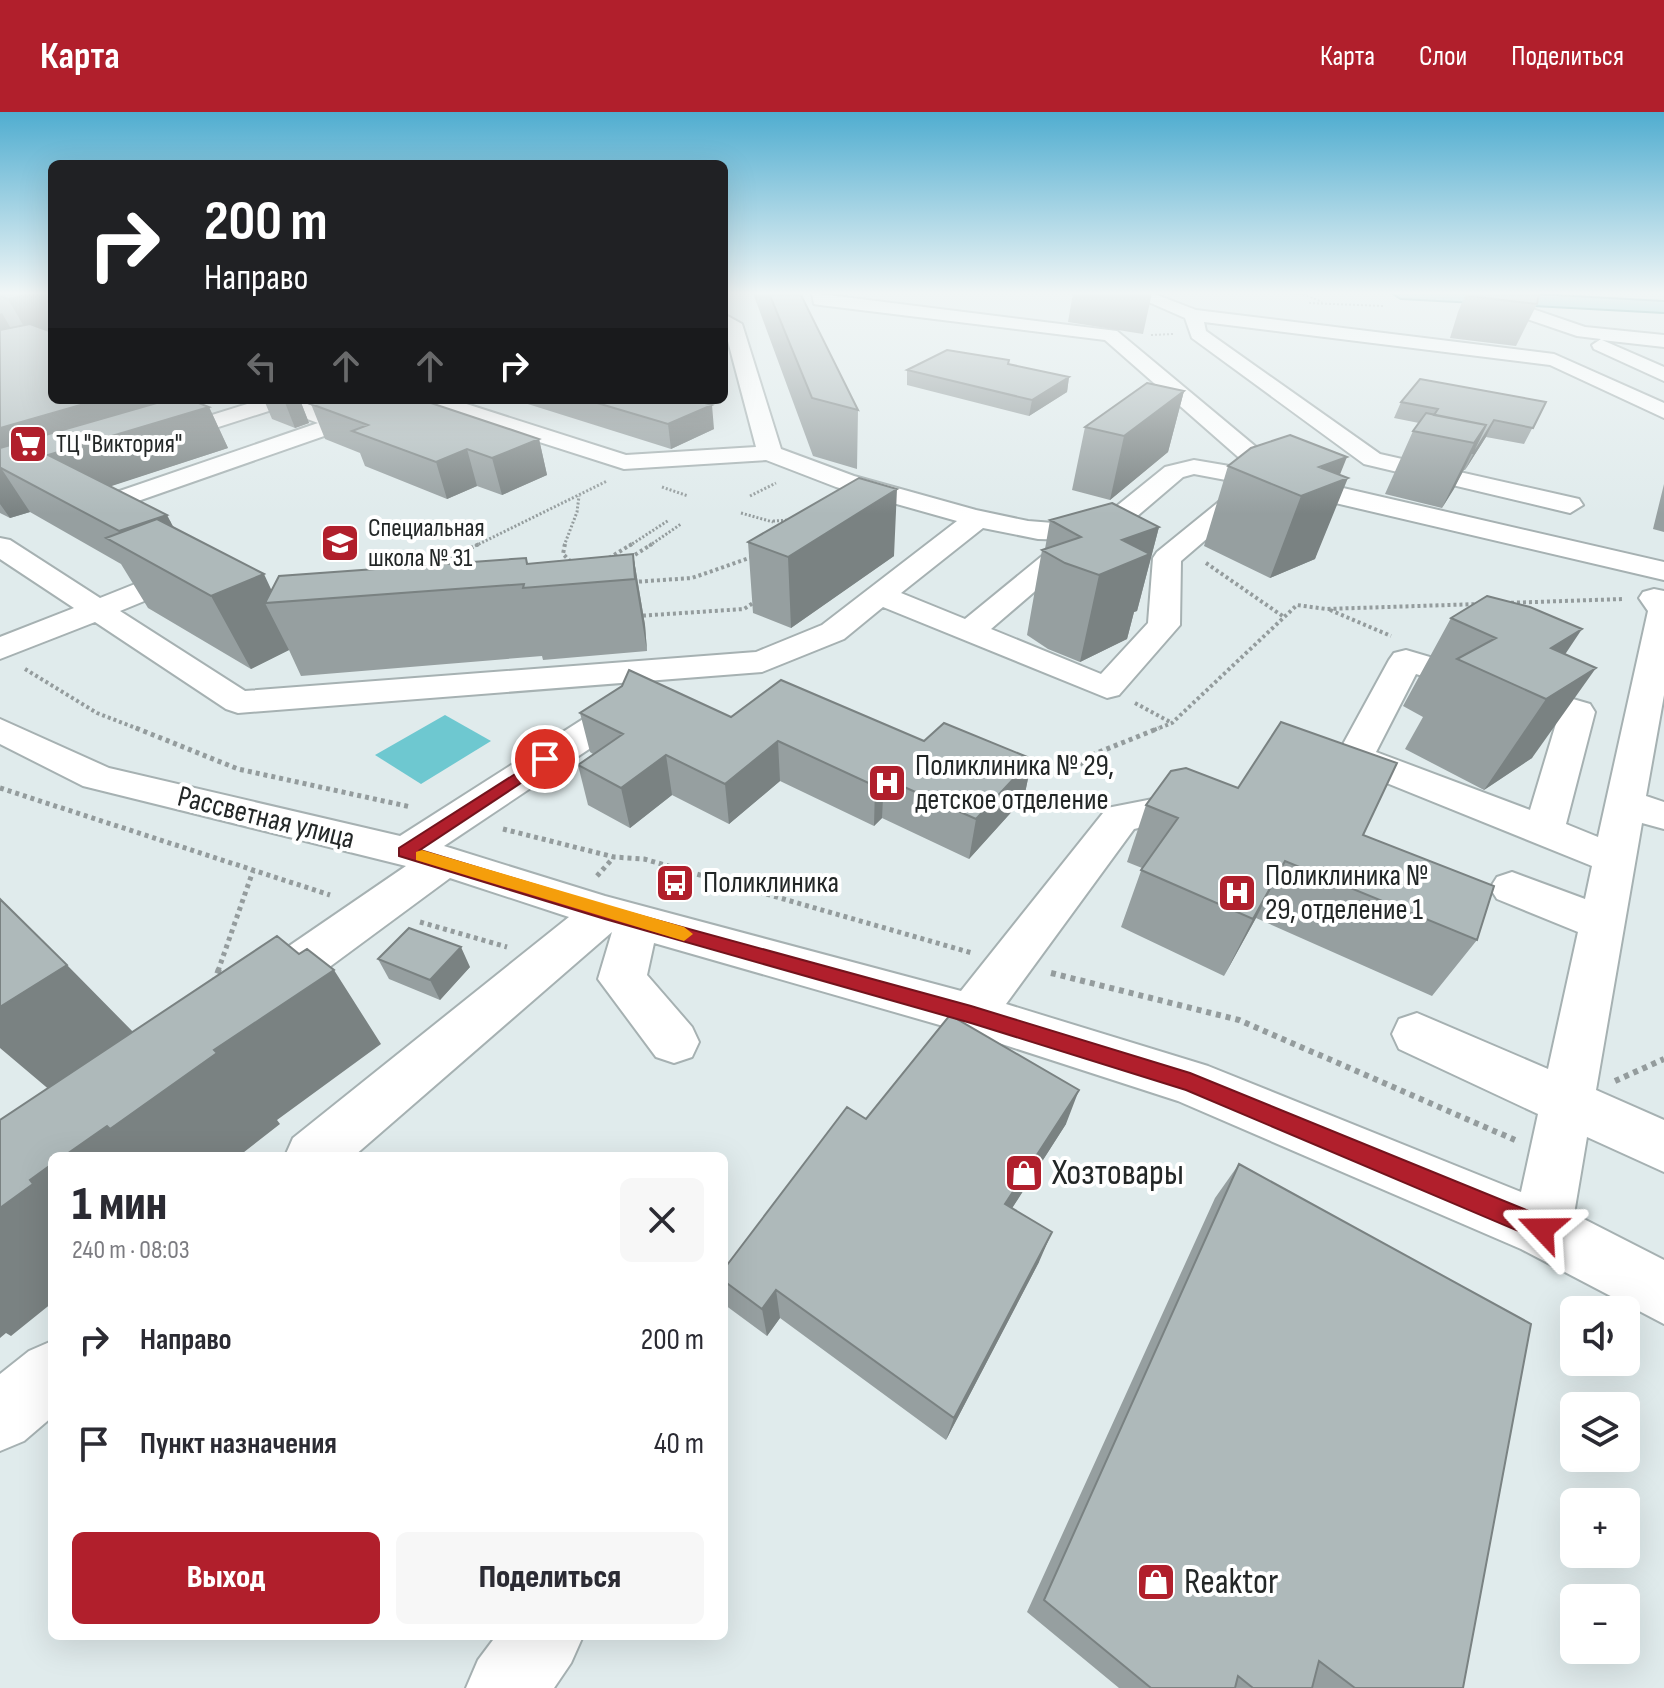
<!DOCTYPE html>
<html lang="ru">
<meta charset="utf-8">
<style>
body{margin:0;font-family:"Sofia Sans Condensed",sans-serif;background:#f7f7f7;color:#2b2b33;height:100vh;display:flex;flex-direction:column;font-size:30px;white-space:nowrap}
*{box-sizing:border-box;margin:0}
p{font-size:26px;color:#7c7c81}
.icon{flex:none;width:44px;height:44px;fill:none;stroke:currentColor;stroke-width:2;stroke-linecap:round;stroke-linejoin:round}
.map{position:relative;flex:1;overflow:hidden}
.sheet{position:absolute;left:48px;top:1040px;width:680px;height:488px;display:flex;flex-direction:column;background:#fff;border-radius:12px;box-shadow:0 8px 32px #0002}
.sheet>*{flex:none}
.banner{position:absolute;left:48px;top:48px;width:680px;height:244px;border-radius:12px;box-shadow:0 8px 32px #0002;background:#202124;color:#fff;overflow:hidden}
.fabs{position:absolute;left:1560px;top:1184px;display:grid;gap:16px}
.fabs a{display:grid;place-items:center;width:80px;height:80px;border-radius:12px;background:#fff;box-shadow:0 8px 32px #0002;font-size:40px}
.pin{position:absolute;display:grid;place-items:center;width:68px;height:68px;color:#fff;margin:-34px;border:4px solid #fff;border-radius:50%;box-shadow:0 2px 8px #0007}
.me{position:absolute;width:88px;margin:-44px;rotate:293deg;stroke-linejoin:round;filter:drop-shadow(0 0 6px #0008)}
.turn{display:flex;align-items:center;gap:28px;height:168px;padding:0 24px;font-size:36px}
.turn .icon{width:104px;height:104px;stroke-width:2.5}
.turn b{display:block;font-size:56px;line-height:68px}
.lanes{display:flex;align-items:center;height:76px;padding:0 24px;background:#0003;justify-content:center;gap:40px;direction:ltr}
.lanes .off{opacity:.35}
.round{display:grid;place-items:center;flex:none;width:84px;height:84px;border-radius:12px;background:#f7f7f7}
.overview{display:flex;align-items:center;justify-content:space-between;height:136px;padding:0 24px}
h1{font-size:48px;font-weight:800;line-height:60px}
.button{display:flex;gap:16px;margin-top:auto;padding:16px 24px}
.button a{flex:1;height:92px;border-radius:12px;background:#b11f2c;color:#fff;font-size:32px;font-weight:800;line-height:92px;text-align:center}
.button a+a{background:#f7f7f7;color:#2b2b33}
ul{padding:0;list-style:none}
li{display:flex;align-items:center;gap:24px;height:104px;padding:0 24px}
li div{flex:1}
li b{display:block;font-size:30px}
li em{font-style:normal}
header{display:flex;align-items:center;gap:48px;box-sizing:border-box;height:112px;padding:0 40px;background:#b11f2c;color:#fff}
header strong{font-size:38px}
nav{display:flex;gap:44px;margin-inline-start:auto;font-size:28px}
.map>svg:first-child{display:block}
</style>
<header>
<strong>Карта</strong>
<nav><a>Карта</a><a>Слои</a><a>Поделиться</a></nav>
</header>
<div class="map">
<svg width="1664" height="1576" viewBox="0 0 1664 1576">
<rect width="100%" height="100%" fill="#e0ebec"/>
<path fill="#6ec8d0" d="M445 603 491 629 421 672 375 643Z"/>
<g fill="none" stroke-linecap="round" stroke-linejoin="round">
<g stroke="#a6b1b2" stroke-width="4">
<path id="minor" d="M812 181 1117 219 1291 364 1664 450V468L1267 375 1181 449 1180 513 1119 583 1107 586 883 495 844 527 762 560 238 601 226 597 95 510 0 547V525L74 496 0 447V426L10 428 100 486 185 452H205L210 458 205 464 120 499 245 579 756 540 822 513 957 409 836 375 766 348 624 357 424 293 421 288H454L626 343 756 335 724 214V202L742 212 781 337 854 364 976 398 1028 409 1092 414 1165 355 1194 348 1253 358 1105 228 820 193 814 192ZM1194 362 1242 371 1157 440 1153 446 1148 511 1101 562 991 517 1062 456 1066 450 1062 444H1042L965 507 901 481 983 416 1038 427 1108 429 1183 365Z
M1128 181H1152L1196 198 1554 242 1664 291V306L1550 253 1204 210 1206 219 1380 342 1579 387 1583 393 1570 401 1364 352 1192 226 1185 206Z
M1477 182H1489L1585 215 1664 223V235L1602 228 1664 255V269L1594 237 1592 233 1601 227 1577 224 1477 190Z
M260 288H296L347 306 350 311 347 316 138 389 169 411 166 417H146L104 388 108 383 318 311 278 296 159 334 147 327 151 322Z
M1654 477 1664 479V583L1646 684 1664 690V717L1642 711 1596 978 1664 1008V1060L1587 1025 1574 1102 1664 1148V1212L1521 1137 1178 989 971 922 654 831 647 863 692 915 699 930 692 945 674 951 656 945 598 867 612 820 354 1044H285L293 1026 569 805 450 766 282 890 265 895 248 890 241 876 248 862 406 754 83 674 0 632V607L109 656 400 724 602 595 615 592 628 595 633 603 628 611 444 734 605 784 961 879 1107 696 1158 686 1172 690 1178 699 1172 708 1134 717 1006 892 1208 954 1521 1080 1538 1002 1399 937 1392 922 1399 907 1417 901 1548 957 1578 820 1497 787 1490 776 1497 765 1512 760 1585 787 1592 754 1342 653 1336 645 1389 548 1394 541 1406 538 1590 592 1595 600 1566 712 1598 725 1648 499 1639 486 1643 480ZM1416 562 1558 605 1530 698 1376 640Z
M52 1229V1305L24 1329 0 1339V1262L29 1239Z
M496 1524H583L571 1551 554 1576H466L478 1548Z"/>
</g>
<g stroke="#2b7c82" stroke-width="4">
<path id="major" d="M1393 181H1500L1664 190V200L1401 186Z"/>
</g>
<path stroke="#949c9d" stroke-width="2" stroke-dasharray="2 2" stroke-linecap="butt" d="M1287 181 1303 182 1322 190
M1309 191 1383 194
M1151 223 1173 222"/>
<path stroke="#949c9d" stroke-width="3" stroke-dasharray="2 2" stroke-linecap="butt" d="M662 375 688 384
M750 384 776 371
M741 401 773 410
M773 409 791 408
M475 434 607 369
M564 434 577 400 579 384
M629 434 669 408
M649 434 681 412"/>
<path stroke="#949c9d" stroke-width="4" stroke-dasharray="3 3" stroke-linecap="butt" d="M565 432 563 442 572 451
M609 446 632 432
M630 446 652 432
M1206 451 1284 505
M451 455 442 450 479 432
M633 470 692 466 755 444
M1505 491 1623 487
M1330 498 1391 524
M637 504 744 497 756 489
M25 557 97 601 141 618
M1135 591 1172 611
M1154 618 1172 611 1297 493 1326 497 1479 492"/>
<path stroke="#949c9d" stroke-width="5" stroke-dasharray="4 4" stroke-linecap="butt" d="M136 616 238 657 411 695
M1079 653 1092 643 1159 616
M0 676 330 783
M503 717 614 745 644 747 972 841
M597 764 614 745
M420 810 507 835
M218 859 253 759"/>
<path stroke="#949c9d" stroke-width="6" stroke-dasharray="5 5" stroke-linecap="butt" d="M1051 861 1239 908 1515 1028
M214 871 219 857
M1615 969 1664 947"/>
<use href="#minor" fill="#fff" fill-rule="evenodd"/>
<use href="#major" fill="#83cbd1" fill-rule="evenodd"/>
</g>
<path fill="#969fa0" d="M0 181H52V288H158L159 290 209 295 228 336 110 374 272 478 526 446 528 452 633 442 645 513 647 539 543 548 542 544 301 564 289 538 251 557 148 496 121 452 30 400 10 406 0 401Z
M753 181H800L858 298 857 357 813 344Z
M1073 181H1152L1143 222 1068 210Z
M1466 181H1539L1537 192 1516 234 1450 226 1458 200Z
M1008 252 1069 265 1067 280 1029 304 907 273V258Z
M1184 279 1168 340 1110 388 1072 378 1085 315Z
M264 288H300L309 311 295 316 272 307Z
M316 288H422L539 327 547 363 502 383 477 374 447 387 365 354 360 341 325 327 311 292 317 291Z
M515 288H694L714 317 671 337Z
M1401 290H1546L1524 332 1486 325 1465 358H1464L1442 396 1385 382 1413 319 1419 311 1394 306Z
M1228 354 1340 363 1315 447 1270 466 1204 434Z
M1664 372V420L1653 417Z
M1050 408 1159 415 1137 499 1134 500 1127 527 1080 550 1048 537 1027 523 1042 438 1045 437Z
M748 430 894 444 791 516 753 501Z
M1451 506 1566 543 1532 646 1484 678 1405 637 1423 605 1403 594Z
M580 601 924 629 1032 647 1024 686 969 747 882 706 874 714 780 669 729 712 672 683 630 716 588 693 578 653 593 642 590 640Z
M1146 693 1363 723 1477 828 1432 884 1256 806 1224 864 1121 815 1142 756 1127 750Z
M378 847 470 855 440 888 389 867Z
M866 1007 1066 1012 1012 1096 1039 1150 946 1328 780 1206 767 1224 725 1193 724 1157Z
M1239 1052 1463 1576H1119L1027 1500 1215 1086Z"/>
<path fill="#7a8282" d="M0 181H52V225L33 230 8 187Z
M2 201 22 236 0 242V202Z
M1069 265 1067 280 1029 304 1032 288Z
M1184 279 1168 340 1110 388 1124 324Z
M98 288H158L168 307 209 295 228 336 75 386 1 356 30 400 10 406 0 392V316Z
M284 288H300L309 311 295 316Z
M712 293 714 317 671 337 668 312Z
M1494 308 1486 325 1465 358 1474 341Z
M1486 313 1454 377 1442 396 1474 331Z
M539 327 547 363 502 383 492 346Z
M467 337 477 374 447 387 436 350Z
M1347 345 1337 370 1348 366 1315 447 1270 466 1301 384 1319 355Z
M897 377 894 444 791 516 788 445Z
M167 403 191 448 130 439 119 419Z
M1159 415 1137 499 1134 500 1127 527 1080 550 1099 463 1122 428Z
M633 442 645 513 647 539 635 467Z
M264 462 277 490 265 491 289 538 251 557 211 484Z
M1582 517 1538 583 1551 536Z
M1596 556 1532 646 1484 678 1546 587Z
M778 629 780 669 729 712 725 672Z
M666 643 672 683 630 716 621 676Z
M1032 647 1024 686 969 747 976 707Z
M884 666 882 706 874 714 875 674Z
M1285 749 1256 806 1224 864 1253 807Z
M461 835 470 855 440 888 430 868Z
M67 853 140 927 58 985 0 936V895Z
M334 858 381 932 277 1008 280 1012 239 1044H64L214 938Z
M1079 978 1066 1012 995 1123 1005 1092Z
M52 1052V1191L11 1224 6 1221 0 1226V1096L30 1068Z
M1052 1120 1039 1150 946 1328 954 1306Z
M776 1178 780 1206 767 1224 762 1197Z"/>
<path fill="#aeb9ba" stroke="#7a8282" stroke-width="2" d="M0 181H34L8 187 0 184Z
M769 181H800L858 298 812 286Z
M1469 181H1539L1537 192 1469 184Z
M30 212 52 220V288H98L0 316V218Z
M947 238 1009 248 1008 252 1069 265 1032 288 907 258Z
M1420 267 1546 290 1533 316 1494 308 1474 341H1472L1486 313 1434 303 1438 297 1401 290Z
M1147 271 1184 279 1124 324 1085 315Z
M167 288H191L209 295 48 343 167 403 119 419 1 356H0V336Z
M325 288H422L539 327 492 346 467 337 436 350 352 319 368 313 311 292Z
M587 288H694L712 293 668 312Z
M1426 301 1486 313 1474 331 1413 319Z
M1290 323 1347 345 1319 355 1348 366 1301 384 1228 354 1251 336Z
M859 366 897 377 788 445 748 430Z
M1112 391 1159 415 1122 428 1150 442 1099 463 1065 451 1042 438 1081 425 1050 408Z
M157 407 264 462 211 484 106 426Z
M633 442 635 467 523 476 524 472 265 491 279 464 526 446 527 452Z
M1487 484 1530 495 1582 517 1551 536 1596 556 1546 587 1457 547 1496 526 1451 506Z
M629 558 731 605 781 568 924 629 944 611 1032 647 976 707 884 666 875 674 778 629 725 672 666 643 621 676 578 653 623 622 580 601 622 574Z
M1281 610 1397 651 1363 723 1494 774 1477 828 1285 749 1253 807 1141 758 1178 706 1146 693 1171 659 1186 656 1238 676Z
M0 787 67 853 0 895Z
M409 816 461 835 430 868 378 847Z
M277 824 299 842 307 837 334 858 214 938 217 941 110 1017 107 1014 64 1044H52V1052L30 1068 33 1072 0 1096V1008Z
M950 903 1079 978 1005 1092 1052 1120 954 1306 776 1178 762 1197 724 1169V1157L847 995 866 1007Z
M1239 1052 1531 1212 1463 1576H1355L1319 1549 1312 1576H1253L1238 1564 1235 1576H1151L1044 1488Z"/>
<linearGradient id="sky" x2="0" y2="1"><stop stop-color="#50add0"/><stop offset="0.45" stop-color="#f1f6f6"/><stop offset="1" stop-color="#f1f6f6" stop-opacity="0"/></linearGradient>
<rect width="1664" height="402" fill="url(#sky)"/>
<path fill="#b11f2c" stroke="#73141d" stroke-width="2" d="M545 643 551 644V651L420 738 605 794 971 894 1190 961 1551 1108 1555 1117 1551 1125 1542 1129 1186 978 971 911 605 807 399 744V736Z"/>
<path fill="#f59e0b" d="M422 738 684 815 693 822 684 829 416 748V740Z"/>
<defs>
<g id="supermarket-square" transform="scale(2)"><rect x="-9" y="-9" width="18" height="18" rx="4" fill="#b11f2c" stroke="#fff"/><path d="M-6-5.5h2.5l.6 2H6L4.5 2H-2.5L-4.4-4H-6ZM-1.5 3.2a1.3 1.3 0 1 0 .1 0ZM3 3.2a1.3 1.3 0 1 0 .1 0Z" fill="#fff"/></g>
<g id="school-square" transform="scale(2)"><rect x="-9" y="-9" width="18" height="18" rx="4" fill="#b11f2c" stroke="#fff"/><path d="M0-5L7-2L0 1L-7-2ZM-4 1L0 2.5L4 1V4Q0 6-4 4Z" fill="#fff"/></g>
<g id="hospital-square" transform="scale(2)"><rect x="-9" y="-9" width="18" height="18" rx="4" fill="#b11f2c" stroke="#fff"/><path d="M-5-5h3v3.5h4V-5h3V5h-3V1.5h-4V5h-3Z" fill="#fff"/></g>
<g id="bus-square" transform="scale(2)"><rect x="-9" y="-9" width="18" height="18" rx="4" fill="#b11f2c" stroke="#fff"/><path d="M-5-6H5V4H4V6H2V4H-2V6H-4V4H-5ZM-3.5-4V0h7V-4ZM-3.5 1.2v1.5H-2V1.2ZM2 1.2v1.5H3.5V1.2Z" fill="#fff"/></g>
<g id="shop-square" transform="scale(2)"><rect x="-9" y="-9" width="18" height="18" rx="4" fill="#b11f2c" stroke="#fff"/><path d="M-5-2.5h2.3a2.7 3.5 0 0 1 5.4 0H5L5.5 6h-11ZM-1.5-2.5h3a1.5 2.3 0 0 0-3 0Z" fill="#fff"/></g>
</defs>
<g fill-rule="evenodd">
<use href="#supermarket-square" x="28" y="332"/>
<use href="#school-square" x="340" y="431"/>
<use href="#hospital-square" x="887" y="671"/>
<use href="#bus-square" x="675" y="771"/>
<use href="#hospital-square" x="1237" y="781"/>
<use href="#shop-square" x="1024" y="1061"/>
<use href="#shop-square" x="1156" y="1470"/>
</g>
<g text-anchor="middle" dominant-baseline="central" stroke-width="8" stroke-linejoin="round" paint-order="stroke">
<g font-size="26" fill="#232727" stroke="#fff" text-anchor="start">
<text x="56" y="332">ТЦ "Виктория"</text>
<text x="368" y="416">Специальная<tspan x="368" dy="30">школа № 31</tspan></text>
</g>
<g font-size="30" fill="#232727" stroke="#fff" text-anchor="start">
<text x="915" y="654">Поликлиника № 29,<tspan x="915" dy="34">детское отделение</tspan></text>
<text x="1265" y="764">Поликлиника №<tspan x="1265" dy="34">29, отделение 1</tspan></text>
<text x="703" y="771">Поликлиника</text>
</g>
<g font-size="30" fill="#232727" stroke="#fff">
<text transform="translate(266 706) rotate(14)">Рассветная улица</text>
</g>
<g font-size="36" fill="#232727" stroke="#fff" text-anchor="start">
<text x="1052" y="1061">Хозтовары</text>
<text x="1184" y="1470">Reaktor</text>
</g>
</g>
</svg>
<div class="fabs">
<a><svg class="icon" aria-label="sound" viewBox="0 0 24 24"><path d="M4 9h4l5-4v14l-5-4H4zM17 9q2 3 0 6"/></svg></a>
<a><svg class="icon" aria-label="layers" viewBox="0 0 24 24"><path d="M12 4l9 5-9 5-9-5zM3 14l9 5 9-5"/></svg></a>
<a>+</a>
<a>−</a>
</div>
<div class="pin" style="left:545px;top:647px;background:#d93025"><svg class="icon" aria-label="arrive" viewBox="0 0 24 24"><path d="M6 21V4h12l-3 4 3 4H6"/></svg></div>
<svg class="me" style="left:1542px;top:1117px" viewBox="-20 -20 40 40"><path d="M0-17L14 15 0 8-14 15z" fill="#b11f2c" stroke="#fff" stroke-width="4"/></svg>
<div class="banner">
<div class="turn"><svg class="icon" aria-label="right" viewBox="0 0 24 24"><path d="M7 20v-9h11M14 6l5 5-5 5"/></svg><div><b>200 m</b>Направо</div></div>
<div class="lanes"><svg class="icon off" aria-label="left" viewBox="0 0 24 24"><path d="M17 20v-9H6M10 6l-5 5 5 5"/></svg><svg class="icon off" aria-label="ahead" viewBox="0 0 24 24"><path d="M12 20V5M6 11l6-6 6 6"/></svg><svg class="icon off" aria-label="ahead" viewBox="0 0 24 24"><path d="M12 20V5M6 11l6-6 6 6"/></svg><svg class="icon" aria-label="right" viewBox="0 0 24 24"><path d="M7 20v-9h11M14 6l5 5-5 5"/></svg></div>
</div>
<section class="sheet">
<div class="overview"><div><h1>1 мин</h1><p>240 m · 08:03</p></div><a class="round"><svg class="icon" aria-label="close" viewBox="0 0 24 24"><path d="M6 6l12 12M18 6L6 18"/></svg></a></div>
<ul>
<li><svg class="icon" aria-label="right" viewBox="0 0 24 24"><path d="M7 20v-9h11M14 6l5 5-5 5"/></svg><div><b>Направо</b></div><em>200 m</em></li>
<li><svg class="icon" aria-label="arrive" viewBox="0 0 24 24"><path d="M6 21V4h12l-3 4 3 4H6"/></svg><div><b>Пункт назначения</b></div><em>40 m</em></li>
</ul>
<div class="button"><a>Выход</a><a>Поделиться</a></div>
</section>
</div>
